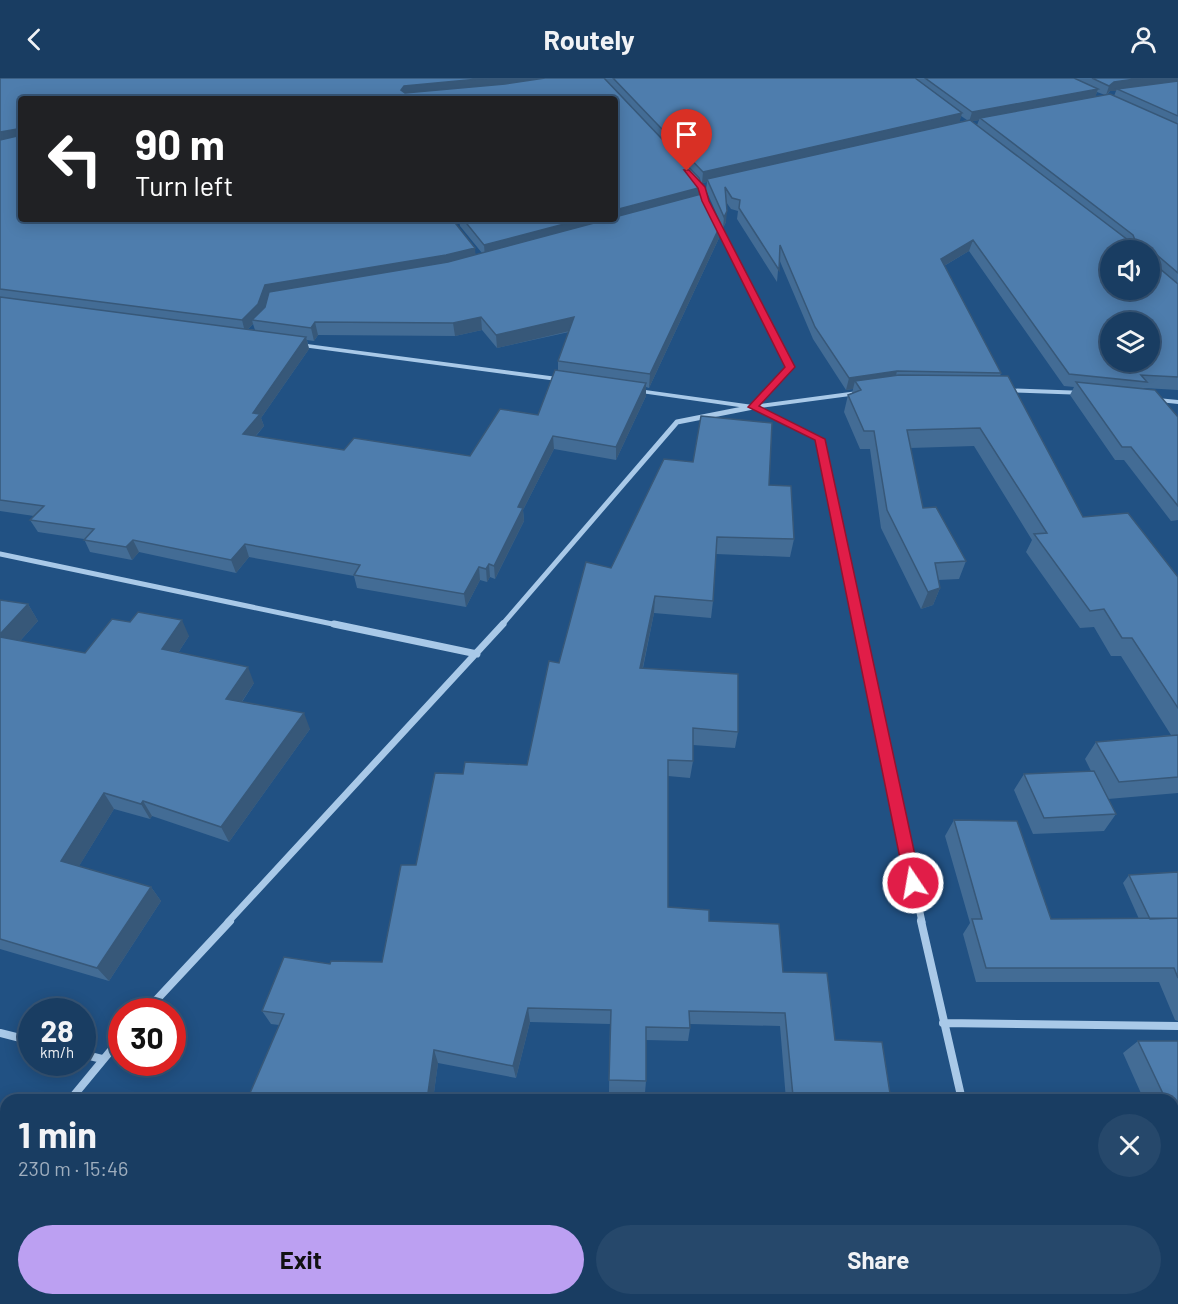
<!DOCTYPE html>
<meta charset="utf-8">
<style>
body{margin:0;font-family:Barlow,sans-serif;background:#26486b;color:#f1f3f6;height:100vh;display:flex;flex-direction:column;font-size:22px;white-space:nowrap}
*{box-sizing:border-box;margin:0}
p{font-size:20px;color:#9faebe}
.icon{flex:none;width:33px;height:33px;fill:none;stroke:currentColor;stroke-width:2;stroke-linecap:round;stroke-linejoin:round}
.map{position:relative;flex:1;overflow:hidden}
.drawer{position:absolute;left:0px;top:1016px;width:1179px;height:212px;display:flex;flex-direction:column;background:#193d62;border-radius:18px 18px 0 0;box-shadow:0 3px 15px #0003,0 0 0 2px #375677}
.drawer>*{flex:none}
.hud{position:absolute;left:18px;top:18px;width:600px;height:126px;border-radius:6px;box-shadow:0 3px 15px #0003,0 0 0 2px #375677;background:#202124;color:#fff;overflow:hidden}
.controls{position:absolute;left:1100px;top:162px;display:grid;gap:12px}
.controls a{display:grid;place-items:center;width:60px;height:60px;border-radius:50%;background:#193d62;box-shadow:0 3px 15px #0003,0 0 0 2px #375677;font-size:30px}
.speed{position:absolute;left:18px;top:920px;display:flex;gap:12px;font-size:30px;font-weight:700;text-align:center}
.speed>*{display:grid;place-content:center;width:78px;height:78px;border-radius:50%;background:#193d62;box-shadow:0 3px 15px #0003,0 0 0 2px #375677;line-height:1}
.speed small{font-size:15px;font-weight:400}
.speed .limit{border:9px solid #d22;background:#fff;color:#111}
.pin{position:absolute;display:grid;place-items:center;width:51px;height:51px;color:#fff;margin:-62px -26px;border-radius:50% 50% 50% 0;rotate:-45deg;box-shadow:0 0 6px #0007}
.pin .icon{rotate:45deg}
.me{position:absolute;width:66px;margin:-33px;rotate:348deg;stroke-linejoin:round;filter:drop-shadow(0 0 4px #0008)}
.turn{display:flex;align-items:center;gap:21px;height:126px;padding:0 18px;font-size:27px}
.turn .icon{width:78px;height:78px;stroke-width:2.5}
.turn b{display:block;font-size:42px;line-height:51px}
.round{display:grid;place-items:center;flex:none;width:63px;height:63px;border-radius:32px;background:#26486b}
.summary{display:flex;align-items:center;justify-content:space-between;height:102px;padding:0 18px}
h1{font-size:36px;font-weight:700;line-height:45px}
.primary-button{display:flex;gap:12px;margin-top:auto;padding:12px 18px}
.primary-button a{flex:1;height:69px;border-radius:36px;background:#bca0f2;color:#111;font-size:24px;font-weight:700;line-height:69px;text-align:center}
.primary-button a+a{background:#26486b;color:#f1f3f6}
header{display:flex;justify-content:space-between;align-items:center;height:78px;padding:0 18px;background:#193d62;font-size:27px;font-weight:700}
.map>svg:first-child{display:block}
</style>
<header><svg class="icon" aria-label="back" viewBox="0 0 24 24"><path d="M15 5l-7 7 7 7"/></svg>Routely<svg class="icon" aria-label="person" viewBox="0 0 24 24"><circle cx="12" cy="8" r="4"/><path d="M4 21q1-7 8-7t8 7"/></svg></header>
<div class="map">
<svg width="1178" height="1226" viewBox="0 0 1178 1226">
<rect width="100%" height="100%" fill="#215183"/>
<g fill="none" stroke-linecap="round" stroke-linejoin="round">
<path stroke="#a9c9e8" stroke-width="4" d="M716 144 790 289 764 318"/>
<path stroke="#a9c9e8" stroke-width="5" d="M753 329 820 361 859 548
M0 476 342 548
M501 548 677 344 753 329 765 316"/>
<path stroke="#a9c9e8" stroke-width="7" d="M334 546 477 576
M859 546 922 844
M228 844 503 546"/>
<path stroke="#a9c9e8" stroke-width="8" d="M921 843 962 1022
M146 933 230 843
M943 945 1178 948
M0 955 32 963
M82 976 102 981
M70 1022 122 959
M0 1111 6 1103
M1013 1221 1014 1226"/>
<path fill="#a9c9e8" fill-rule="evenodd" d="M292 264 565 300 569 302 565 304 295 268 291 266Z
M631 310 753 327 865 312 869 314 865 316 753 331 634 314 630 312Z
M1000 310 1086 313 1090 315 1086 317 1003 314 999 312Z
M1147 319 1178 322V326L1150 323H1147Z"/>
</g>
<path fill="#436c95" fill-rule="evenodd" d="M0 0H1178V312L1144 310 1143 311 1178 339V442L1171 443 1124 382H1115L1070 317 1074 309 1064 308 969 173 944 188 1001 295 1000 298 1083 439 1178 499V715L1108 721 1116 736 1104 753 1033 756 1014 712 1024 696 1091 693 1085 681 1096 664 1171 657 1121 578H1111L1094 549 1080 550 1026 474 1032 462 974 368 910 370 923 430 966 483 959 501 938 502 940 510 933 527 921 531 881 450 870 371H860L844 334 848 317 852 315 853 311 846 312 813 261 779 181 777 204 737 141 738 133 731 131 726 124V144L723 150 706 112 707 104 702 105 699 102 702 116 720 148 719 160 649 310 646 309V318L616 382 554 371 523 432 524 443 495 501 490 499 487 504 480 502 466 529 357 510 354 498 249 479 236 495 139 474 132 482 90 474 84 461 38 454 30 442 34 438 0 433ZM1110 13H1116L1114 18 1107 17ZM1097 14 1105 17 1095 19ZM615 21V141H459L460 148 482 175 476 177 454 143V141H21ZM961 38 967 42 959 44ZM979 42 977 47 972 43ZM253 246 255 252 248 251ZM482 252 497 270 569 254 558 283V293L538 337 470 378 344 372 256 358 264 348 261 340 309 271 307 262 314 263 318 257 455 258Z
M769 407 794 461 790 479 716 476 713 523 711 540 654 535 643 590 738 654 735 670 693 667V683L690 700 668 698V829L709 843 783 894 835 962 891 1022H786L780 948 690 946V950L688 963 646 962V1003L645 1015 609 1014 610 946 530 944 516 1000 438 985 433 1022H247L279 947 271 946 262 933 330 886 382 884 416 787 463 696 527 687 559 585 611 490Z
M0 522 28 526 38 543 20 563 85 575 189 558 178 575 254 605 242 624 310 651 229 764 152 738 150 741 114 731 79 788 151 809 161 823 109 903 0 871Z
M954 742 1051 841H1139L1123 805 1129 797 1178 794V943L1175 942 1159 904H976L963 856 970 845 945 758Z
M1138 963H1178V1045H1173V1022H1144L1123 975Z
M13 1221H51L48 1226Z"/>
<path fill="#375879" d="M489 0H558L406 17 401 12 404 8Z
M1142 0H1178V4L1117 11 1116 13H1110L1106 17 1109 8 1114 4Z
M1098 11 1095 20 980 40 979 42 969 44 972 34Z
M962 35 959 46 707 101V104L702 105 703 94Z
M17 51 21 61 0 65V54Z
M702 109 701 120 485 179 484 167 583 141H615V132Z
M727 133 726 144 723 150 724 139Z
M720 148 719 160 649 310 650 296Z
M973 162 969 173 937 192 941 181Z
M475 170 476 181 261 238 252 242 253 246 245 254 242 242 265 207Z
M1157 177 1152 189 1151 178Z
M481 239 482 252 455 258 453 245Z
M574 239V252L497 270 496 257Z
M315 244 318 257 314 263 311 250Z
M306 259 309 271 261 340 264 348 247 368 243 356 253 335Z
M897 293 894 306 855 303 853 311 846 312 849 300Z
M646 305V318L616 382V369Z
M553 358 554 371 523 432 524 443 495 501 494 488 518 429Z
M133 462 139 474 132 482 126 469Z
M245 466 249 479 236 495 231 482Z
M489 486 490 499 487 504 486 491Z
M479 489 480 502 466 529 464 516Z
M940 510 933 527 921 531 928 514Z
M655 518 654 535 639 607 640 590Z
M28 526 38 543 9 575 0 562V556Z
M182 542 189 558 170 587 162 571Z
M248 589 254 605 233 637 226 621Z
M304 635 310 651 229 764 221 749Z
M104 715 114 731 73 798 61 783Z
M143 723 152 738 150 741 141 726Z
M151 809 161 823 109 903 97 890Z
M528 930 530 944 516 1000 513 988Z
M434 972 438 985 433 1022H427Z
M40 1221H51L48 1226 39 1223Z
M438 1221H444L443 1226H437Z"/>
<path fill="#4e7dad" stroke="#375879" stroke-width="1.5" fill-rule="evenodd" d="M0 0H489L404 8 401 12 405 15 505 6 545 0H604L699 100 702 109 615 132V21H21V141H452L475 170 446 177 265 207 258 226 242 242 0 211V62L17 58 20 55 17 51 0 54Z
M613 0H915L962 35 703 94Z
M925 0H1074L1098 11 972 34Z
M1092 0H1142L1114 4 1109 8Z
M1178 3V38L1117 11Z
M1110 16 1178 46V195L1157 177 1151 178 1152 184 1178 206V299L1141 297 1147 304 1069 296 973 162 941 181 1001 295 897 293 849 300 815 249 780 167 779 192 739 130 740 122 732 120 725 109 727 133 724 139 707 101 970 42 1132 165 1135 162 1133 157 980 40ZM1110 172H1149V212H1110ZM1110 244H1149V284H1110Z
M705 115 720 148 650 296 558 283 574 239 496 257 481 239 453 245 315 244 311 250 252 242 265 229 269 214 448 184 609 141H615V139Z
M463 141H583L484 167Z
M0 219 306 259 253 335 260 336 243 356 344 372 354 360 470 378 500 331 538 337 555 292 646 305 616 369 553 358 518 429 523 430 494 488 489 486 486 491 479 489 464 516 354 497 360 487 245 466 231 482 133 462 126 469 84 462 94 451 30 442 44 428 0 422Z
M899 297 1008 298 1083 439 1128 435 1178 499V630L1132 560H1122L1104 531 1090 533 1034 456 1047 455 980 350 907 352 923 430 936 429 966 483 935 485 940 510 928 514 887 432 874 353H864L848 317 861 312 855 303Z
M1076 304 1155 312 1178 339V428L1131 369H1122Z
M701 338 772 345 769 407 791 408 794 461 717 459 713 523 655 518 640 590 738 596V654L693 650V683L668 682V829L709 832V843L779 846 783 894 827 895 835 962 882 964 891 1022 793 1018 785 935 689 933 690 950 646 949V1003L609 1002 611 932 528 930 513 988 434 972 427 1022H247L284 936 262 933 284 879 330 886 331 883 382 884 401 787H416L435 695 463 696 465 684 527 687 549 583 559 585 586 484 611 490 664 381 693 384Z
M0 522 28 526 0 556Z
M138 534 182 542 162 571 248 589 226 621 304 635 221 749 143 723 141 726 104 715 61 783 151 809 97 890 0 861V559L85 575 112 541 130 544Z
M1178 657V699L1119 704 1096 664Z
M1094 693 1116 736 1044 740 1024 696Z
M954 742 1017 743 1051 841 1178 840V900L1174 890H986L972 841H982Z
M1178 794V840L1150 841 1129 797Z
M1138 963H1178V1033H1173V1022H1166Z
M0 1173 6 1174V1218L0 1217Z
M26 1221H40L39 1223Z
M183 1221H438L437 1226H181Z
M599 1221H666V1226H599Z"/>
<path fill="#e11d48" stroke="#92132f" stroke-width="1.5" d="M684 92H689L705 109 709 123 795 289 759 328 825 361 921 805 919 810 913 812 908 810 905 805 815 362 748 329 785 289 702 123 698 110Z"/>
</svg>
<div class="controls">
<a><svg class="icon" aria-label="sound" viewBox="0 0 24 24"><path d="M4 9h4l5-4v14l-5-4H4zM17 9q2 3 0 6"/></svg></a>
<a><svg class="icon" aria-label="layers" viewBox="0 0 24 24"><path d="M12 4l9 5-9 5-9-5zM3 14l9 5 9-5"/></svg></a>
</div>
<div class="speed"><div>28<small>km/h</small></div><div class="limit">30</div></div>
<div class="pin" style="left:687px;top:93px;background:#d93025"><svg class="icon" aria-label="arrive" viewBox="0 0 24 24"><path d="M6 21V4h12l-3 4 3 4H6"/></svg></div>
<svg class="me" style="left:913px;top:805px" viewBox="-20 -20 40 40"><circle r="17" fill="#e11d48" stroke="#fff" stroke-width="3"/><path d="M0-11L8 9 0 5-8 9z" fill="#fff"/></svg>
<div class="hud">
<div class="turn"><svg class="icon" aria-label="left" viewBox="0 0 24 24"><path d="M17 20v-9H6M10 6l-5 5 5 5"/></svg><div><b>90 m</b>Turn left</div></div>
</div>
<section class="drawer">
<div class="summary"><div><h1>1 min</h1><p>230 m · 15:46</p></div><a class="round"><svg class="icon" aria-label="close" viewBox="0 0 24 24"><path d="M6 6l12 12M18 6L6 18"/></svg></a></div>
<div class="primary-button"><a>Exit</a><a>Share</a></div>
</section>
</div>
